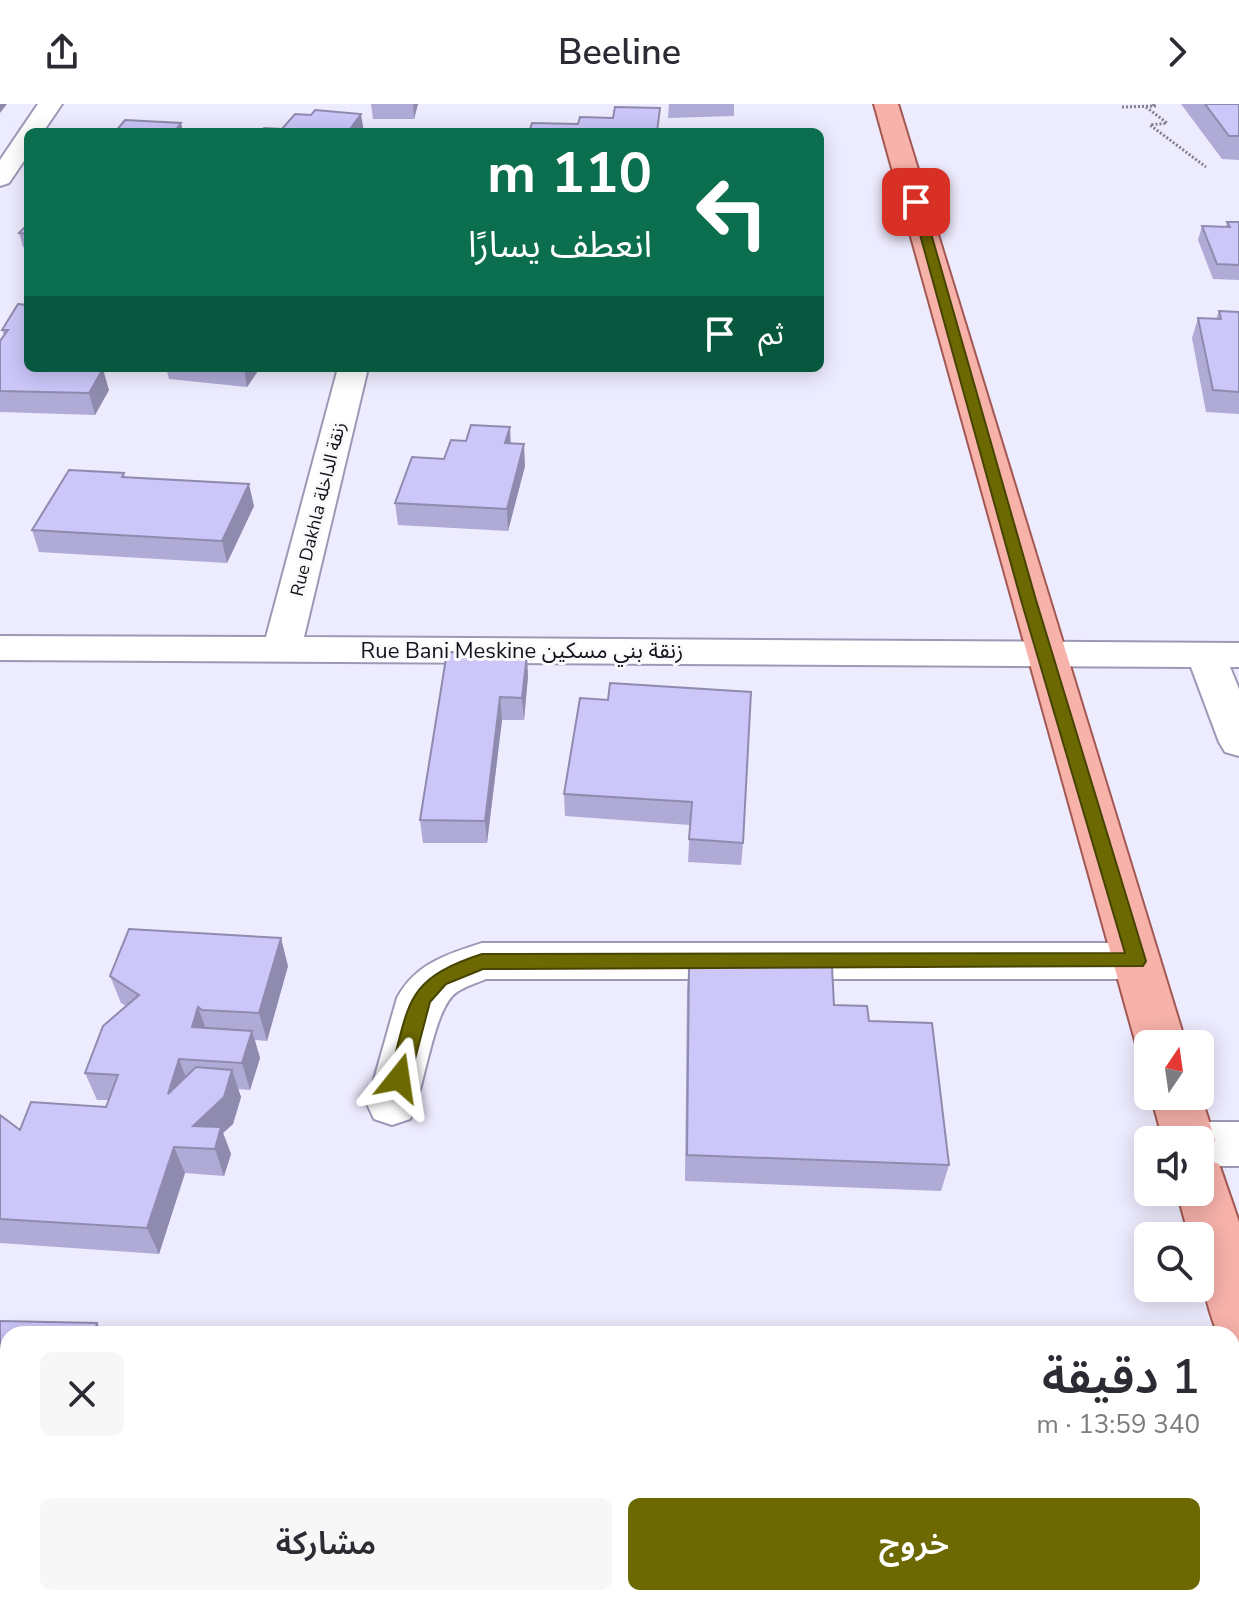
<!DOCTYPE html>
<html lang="ar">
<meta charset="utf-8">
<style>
body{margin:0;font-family:"Nunito Sans","Noto Sans Arabic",sans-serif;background:#f7f7f7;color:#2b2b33;direction:rtl;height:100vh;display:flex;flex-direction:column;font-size:30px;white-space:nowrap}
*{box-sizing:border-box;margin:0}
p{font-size:26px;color:#7c7c81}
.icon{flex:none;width:44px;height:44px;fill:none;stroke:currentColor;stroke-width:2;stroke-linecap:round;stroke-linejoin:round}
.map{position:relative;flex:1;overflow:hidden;direction:ltr}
.drawer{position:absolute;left:0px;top:1222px;width:1240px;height:280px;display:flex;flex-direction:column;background:#fff;border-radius:24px 24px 0 0;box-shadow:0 4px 20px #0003;direction:rtl}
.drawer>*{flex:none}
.banner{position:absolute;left:24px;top:24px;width:800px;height:244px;border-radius:12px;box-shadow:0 4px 20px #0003;direction:rtl;background:#0b6e4f;color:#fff;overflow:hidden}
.needle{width:52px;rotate:13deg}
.fabs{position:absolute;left:1134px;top:926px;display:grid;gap:16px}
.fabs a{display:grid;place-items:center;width:80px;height:80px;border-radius:12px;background:#fff;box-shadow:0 4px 20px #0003;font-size:40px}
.pin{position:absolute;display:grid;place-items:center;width:68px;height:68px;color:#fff;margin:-34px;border-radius:16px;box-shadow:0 4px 12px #0006}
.me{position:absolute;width:88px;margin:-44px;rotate:15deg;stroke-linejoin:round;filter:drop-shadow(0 0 6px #0008)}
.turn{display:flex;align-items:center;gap:28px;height:168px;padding:0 40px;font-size:36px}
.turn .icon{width:104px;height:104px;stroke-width:2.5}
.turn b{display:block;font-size:56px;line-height:68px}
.then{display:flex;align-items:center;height:76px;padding:0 40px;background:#0003;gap:16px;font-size:30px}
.round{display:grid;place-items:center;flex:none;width:84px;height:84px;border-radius:12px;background:#f7f7f7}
.headline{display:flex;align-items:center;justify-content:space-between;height:136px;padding:0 40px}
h1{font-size:48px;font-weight:600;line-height:60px}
.button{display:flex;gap:16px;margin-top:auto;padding:16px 40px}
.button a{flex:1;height:92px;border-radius:12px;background:#6d6902;color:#fff;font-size:32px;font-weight:600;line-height:92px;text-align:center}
.button a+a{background:#f7f7f7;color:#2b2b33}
header{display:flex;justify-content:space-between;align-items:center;height:104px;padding:0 40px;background:#fff;font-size:36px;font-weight:600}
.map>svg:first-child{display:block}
</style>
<header><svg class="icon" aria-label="forward" viewBox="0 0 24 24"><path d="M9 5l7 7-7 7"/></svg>Beeline<svg class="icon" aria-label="share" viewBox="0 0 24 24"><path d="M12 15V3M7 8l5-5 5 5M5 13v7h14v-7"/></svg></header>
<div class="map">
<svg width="1239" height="1502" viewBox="0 0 1239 1502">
<rect width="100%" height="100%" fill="#edebfe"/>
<path fill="#71a8c5" d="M8 1481V1494H101L92 1502H0V1487Z"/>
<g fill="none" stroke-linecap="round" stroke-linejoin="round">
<g stroke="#9c98b6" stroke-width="4">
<path id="minor" d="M38 0H62L43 28H28V51L9 79 0 82V56Z
M338 264H368L304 533 1239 539V563H1230L1239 585V652L1225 648 1219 638 1191 563 0 556V532L266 533Z
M482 839H1137L1154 844 1160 857 1154 870 1137 875H486C477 879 466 882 457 888 433 903 425 985 410 1015L392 1021 374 1015 367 1000 397 894C415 860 447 850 482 839Z
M1200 1018H1239V1062H1200V1036H1176L1182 1024Z"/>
</g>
<g stroke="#a35853" stroke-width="4">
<path id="major" d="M874 0H898L1186 940H1148V956L1144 954 1136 940Z
M1200 989 1215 1036 1207 1052 1202 1054 1219 1060 1239 1118V1240L1232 1237V1230H1218C1204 1197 1200 1167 1200 1132H1189L1177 1088H1200V1036H1163L1151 992H1200Z"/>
</g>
<path stroke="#82808f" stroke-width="3" stroke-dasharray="2 2" stroke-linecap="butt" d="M1122 3 1156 2 1152 0
M1146 3 1167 19 1150 21 1206 63"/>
<use href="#minor" fill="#fff" fill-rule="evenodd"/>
<use href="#major" fill="#f7b2aa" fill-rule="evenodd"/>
</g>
<path fill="#afaad6" d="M371 0H418L414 15H373Z
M669 0H734V12L668 14Z
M1181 0H1239V56L1222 55Z
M1227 118H1239V176L1213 175 1198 136 1202 122 1226 123Z
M28 120V144L23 143 19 129Z
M18 200 28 264 109 286 95 311 0 308V237L4 232 2 226Z
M1219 207 1239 208V310L1206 308 1192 234 1198 214 1216 215Z
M166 264H260L247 283 169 275Z
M511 340 525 362 508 427 398 421 395 399 444 355Z
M124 369 125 373 254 402 227 459 39 448 32 426Z
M447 548 528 572 524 616H502L487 739H423L420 716Z
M580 594 743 739 741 761 688 758 690 721 565 712 564 690Z
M689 858 834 901 869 917 949 1061 941 1087 685 1077 687 886Z
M288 862 267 937 255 936 260 954 250 986 238 985 241 993 233 1020 223 1029 231 1050 224 1072 185 1069 159 1150 0 1139V1011L20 1026 106 1003 108 996H97L85 969 126 902 121 899 110 872Z
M0 1217 97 1219 103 1230H8V1440H0Z
M827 1494H983V1496L980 1502H828Z"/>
<path fill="#8f8bae" d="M0 0H7L0 9Z
M413 0H418L414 15Z
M361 10 364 28H348Z
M181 19 183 28H174Z
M244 264H260L247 283Z
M103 265 109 286 95 311 89 289Z
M510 323 511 345 505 339Z
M524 340 525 362 508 427 507 405Z
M249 380 254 402 227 459 222 437Z
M527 550 528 572 524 616 522 594Z
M500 593 502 616 487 739 485 717Z
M281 834 288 862 267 937 259 909Z
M198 903 208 931 192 923Z
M252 927 260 954 250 986 242 959Z
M179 955 189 982 168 990Z
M232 966 241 993 233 1020 223 1029 231 1050 224 1072 215 1045 193 1022Z
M174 1043 185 1069 159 1150 147 1124Z
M97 1219 103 1230H94Z"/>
<path fill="#ccc6f9" stroke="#8f8bae" stroke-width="2" d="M1205 0H1239V32H1229Z
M615 3 660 4 657 28H529L532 19 578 20 580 13 613 14Z
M315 6 361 10 348 28H260L264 24 282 25 295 10 311 11Z
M125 16 181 19 174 28H115Z
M734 25 778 28H733Z
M1227 118H1239V161L1217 160 1202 122 1230 123Z
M28 120V130L19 129Z
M18 200 28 201V264L103 265 89 289 0 287V237L8 226H2Z
M1219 207 1239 208V288L1213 286 1198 214 1221 215Z
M471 321 510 323 505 339 524 340 507 405 395 399 412 353 444 355 451 336 466 337Z
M69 366 124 369 122 373 249 380 222 437 32 426Z
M447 548 527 550 522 594 500 593 485 717 420 716Z
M610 579 751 588 743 739 689 735 692 698 564 690 580 594 608 596Z
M129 825 281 834 259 909 202 906 198 903 192 923 252 927 242 959 179 955 168 990 196 963 232 966 224 993 193 1022 221 1023 215 1045 174 1043 147 1124 0 1115V1011L20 1026 31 998 106 1003 118 971 85 969 103 922 139 891 110 872Z
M689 858 832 863 834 901 867 902 869 917 932 919 949 1061 687 1051Z
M0 1217 97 1219 94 1230H8V1424H0Z
M291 1228 317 1230H290Z
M928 1494H983V1496Z"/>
<path fill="#6d6902" stroke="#474401" stroke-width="2" d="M916 95 922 98 1036 496 1146 857 1143 862 483 865 446 880 430 898 410 974 407 980 399 983 392 980 389 974C410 901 402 876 482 850L1125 849 1021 496 911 98Z"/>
<g text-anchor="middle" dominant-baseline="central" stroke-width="6" stroke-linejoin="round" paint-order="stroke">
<g font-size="18" fill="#13111c" stroke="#fafafa">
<text transform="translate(318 405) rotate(-76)">Rue Dakhla زنقة الداخلة</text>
</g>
<g font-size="22" fill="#13111c" stroke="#fafafa">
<text x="522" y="547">Rue Bani Meskine زنقة بني مسكين</text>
</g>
</g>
</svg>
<div class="fabs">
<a><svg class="needle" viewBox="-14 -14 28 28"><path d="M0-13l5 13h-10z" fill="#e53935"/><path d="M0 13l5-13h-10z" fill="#7c7c81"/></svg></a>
<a><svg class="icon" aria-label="sound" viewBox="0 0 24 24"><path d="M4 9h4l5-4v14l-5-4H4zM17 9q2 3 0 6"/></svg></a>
<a><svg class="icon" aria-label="search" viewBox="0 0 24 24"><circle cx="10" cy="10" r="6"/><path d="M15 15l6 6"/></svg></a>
</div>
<div class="pin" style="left:916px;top:98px;background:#d93025"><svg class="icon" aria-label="arrive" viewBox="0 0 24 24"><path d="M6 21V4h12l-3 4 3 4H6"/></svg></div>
<svg class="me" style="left:399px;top:974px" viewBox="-20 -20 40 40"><path d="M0-17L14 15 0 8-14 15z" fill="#6d6902" stroke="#fff" stroke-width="4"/></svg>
<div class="banner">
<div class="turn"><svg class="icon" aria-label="left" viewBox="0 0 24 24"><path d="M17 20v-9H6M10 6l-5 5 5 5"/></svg><div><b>110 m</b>انعطف يسارًا</div></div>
<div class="then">ثم<svg class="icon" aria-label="arrive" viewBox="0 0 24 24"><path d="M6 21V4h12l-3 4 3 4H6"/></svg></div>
</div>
<section class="drawer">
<div class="headline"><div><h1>1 دقيقة</h1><p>340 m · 13:59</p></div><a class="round"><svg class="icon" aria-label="close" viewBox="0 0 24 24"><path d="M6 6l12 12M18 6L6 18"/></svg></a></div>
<div class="button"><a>خروج</a><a>مشاركة</a></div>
</section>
</div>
